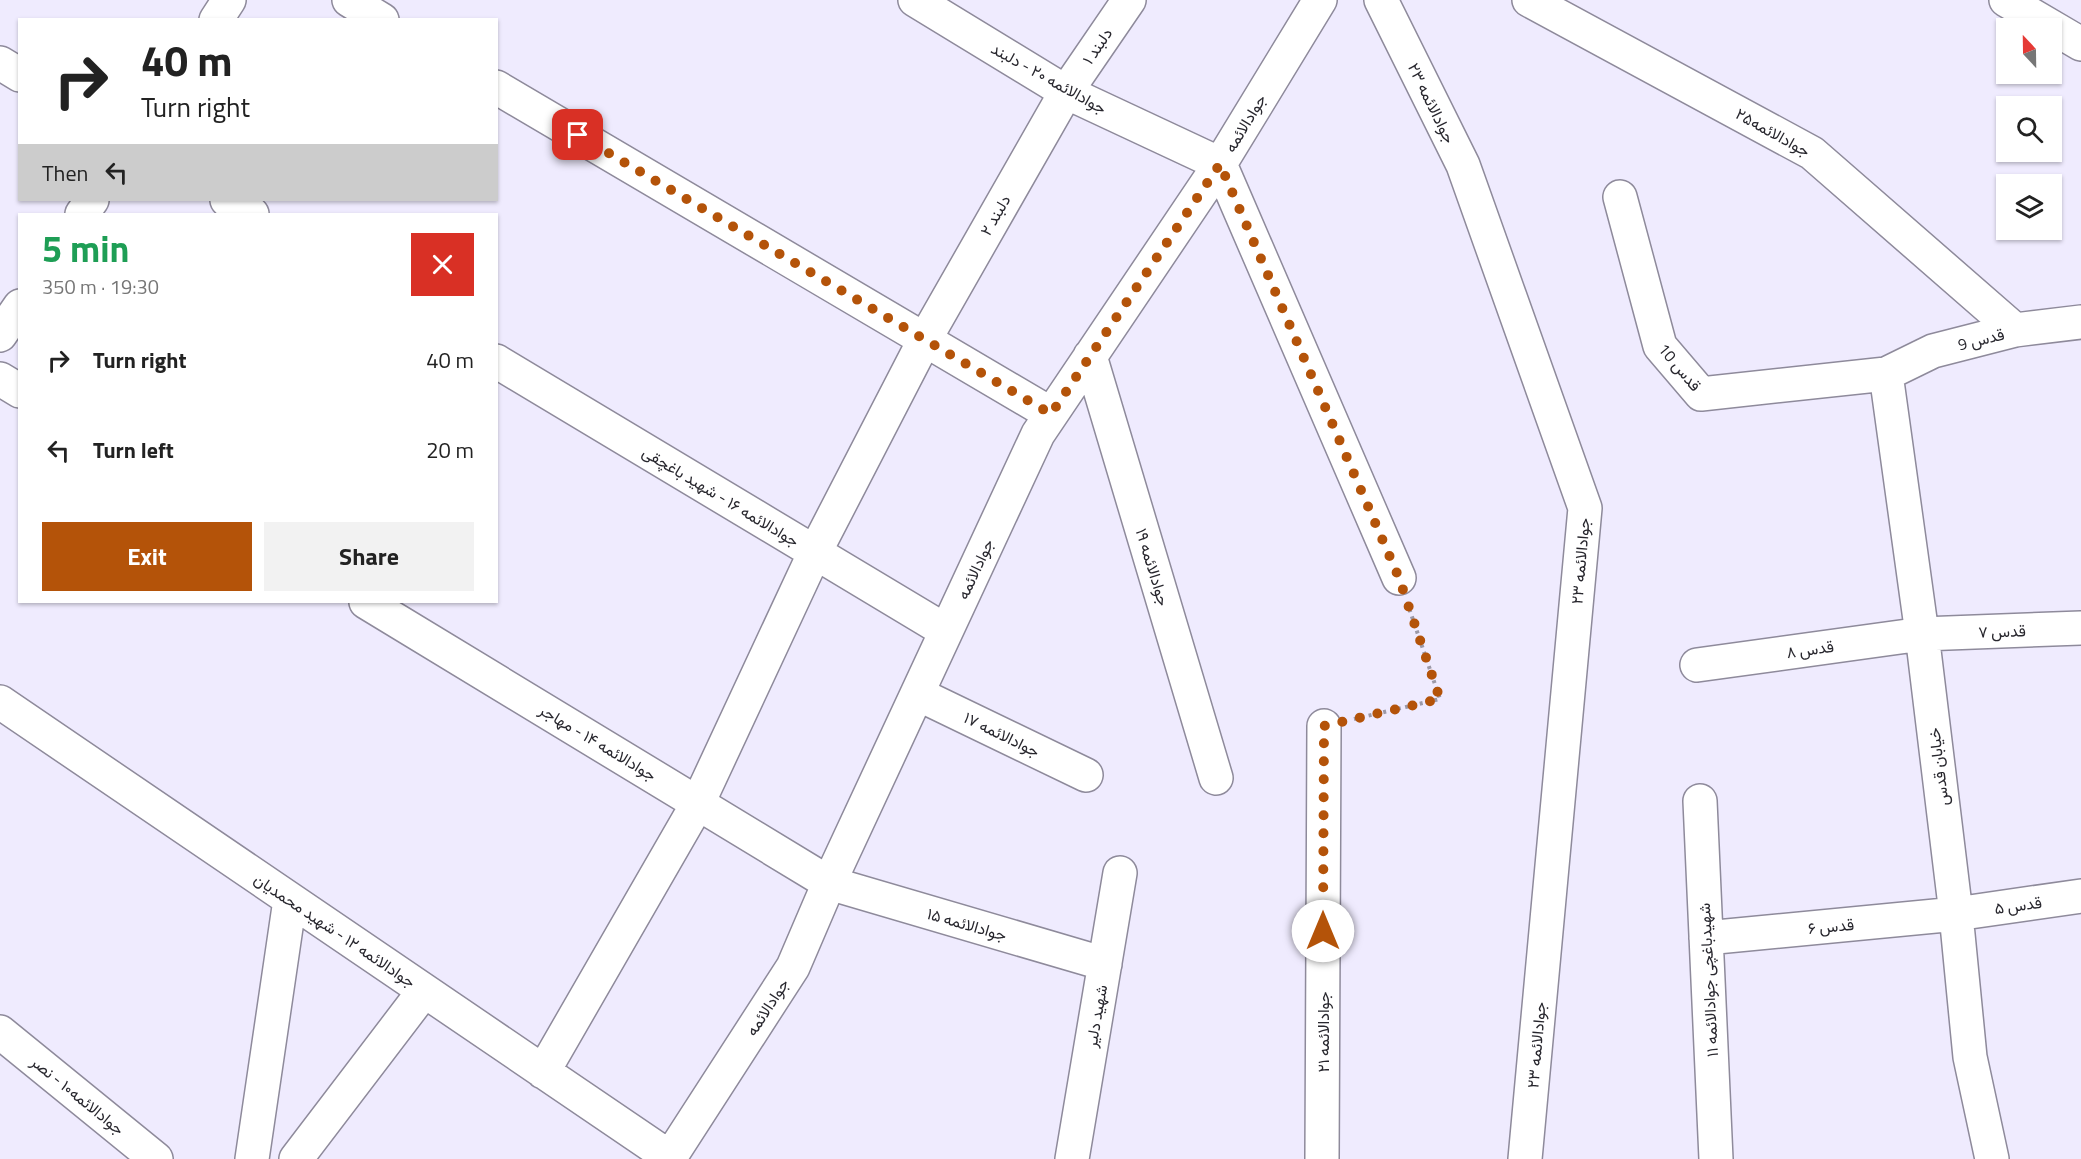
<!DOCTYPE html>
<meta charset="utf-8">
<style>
body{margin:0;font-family:"Titillium Web",Vazirmatn,sans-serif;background:#f2f2f2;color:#222;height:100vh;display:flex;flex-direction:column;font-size:22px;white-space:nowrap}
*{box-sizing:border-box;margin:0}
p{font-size:20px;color:#767676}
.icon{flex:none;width:33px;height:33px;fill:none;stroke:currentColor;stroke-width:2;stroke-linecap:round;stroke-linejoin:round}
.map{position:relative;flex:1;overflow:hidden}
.sheet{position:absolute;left:18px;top:213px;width:480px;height:390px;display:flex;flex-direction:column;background:#fff;border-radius:0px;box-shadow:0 2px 4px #0004}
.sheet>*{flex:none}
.top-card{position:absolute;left:18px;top:18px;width:480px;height:183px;border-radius:0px;box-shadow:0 2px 4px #0004;background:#fff;color:#222;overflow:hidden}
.needle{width:39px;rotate:338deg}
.fabs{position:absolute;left:1996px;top:18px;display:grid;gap:12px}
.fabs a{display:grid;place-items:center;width:66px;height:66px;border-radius:0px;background:#fff;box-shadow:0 2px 4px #0004;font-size:30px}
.pin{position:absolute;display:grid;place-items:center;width:51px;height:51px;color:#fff;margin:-26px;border-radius:12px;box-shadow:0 3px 9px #0006}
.me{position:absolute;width:66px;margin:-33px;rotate:0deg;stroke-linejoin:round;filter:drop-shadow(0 0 4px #0008)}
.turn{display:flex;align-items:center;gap:21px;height:126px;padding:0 24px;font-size:27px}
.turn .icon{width:78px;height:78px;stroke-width:2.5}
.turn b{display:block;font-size:42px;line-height:51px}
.then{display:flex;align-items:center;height:57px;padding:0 24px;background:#0003;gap:12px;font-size:22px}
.round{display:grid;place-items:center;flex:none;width:63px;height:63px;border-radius:0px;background:#f2f2f2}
.headline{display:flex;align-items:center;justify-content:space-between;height:102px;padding:0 24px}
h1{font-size:36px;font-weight:700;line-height:45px;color:#1e9e55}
.action{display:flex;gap:12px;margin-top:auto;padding:12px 24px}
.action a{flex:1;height:69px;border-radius:0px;background:#b45309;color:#fff;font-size:24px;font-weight:700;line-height:69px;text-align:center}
.action a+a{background:#f2f2f2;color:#222}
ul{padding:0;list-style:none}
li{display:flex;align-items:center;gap:18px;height:90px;padding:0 24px}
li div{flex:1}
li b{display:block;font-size:22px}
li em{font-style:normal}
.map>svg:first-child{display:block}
</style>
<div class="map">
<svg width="2081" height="1159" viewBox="0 0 2081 1159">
<rect width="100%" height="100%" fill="#efebfe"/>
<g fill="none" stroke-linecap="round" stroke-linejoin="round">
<g stroke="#8e8a9b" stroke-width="36">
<path id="minor" d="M349 0 382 20
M915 0 1066 92 1220 164
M1381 0 1463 165 1585 508 1525 1159
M1529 0 1812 153 2015 330
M2006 0 2081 44
M216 20 229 0
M0 63 20 75
M496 87 1051 414
M1220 164 1399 578
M1620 197 1660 346 1701 394 1886 374 1933 351 2015 330 2081 322
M227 200 252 214
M82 214 92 200
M0 335 20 306
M1090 356 1216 778
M496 361 946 631
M1886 374 1922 634 1956 914 1970 1057 1992 1159
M0 379 20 391
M366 602 829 883 1105 964
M1697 665 1922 634 2081 628
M918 694 1086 775
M0 702 672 1159
M1700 801 1716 1159
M1706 938 1956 914 2081 896
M0 1032 156 1159
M543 1072 698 803 815 552 925 339 1066 92 1129 0
M252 1159 290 900
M296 1159 424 991
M669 1159 793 967 829 883 1038 434 1220 164 1320 0
M1072 1159 1120 873
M1322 1159 1324 726"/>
</g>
<path stroke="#9c99a7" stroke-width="4" stroke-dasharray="3 4.5" stroke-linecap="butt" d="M1354 719 1440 699 1409 608"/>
<use href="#minor" stroke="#fff" stroke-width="33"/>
</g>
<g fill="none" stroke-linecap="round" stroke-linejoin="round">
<path stroke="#b45309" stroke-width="10" stroke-dasharray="0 18" d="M578 135 1051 414 1220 164 1399 578 1440 699 1324 726 1323 931"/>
</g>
<g text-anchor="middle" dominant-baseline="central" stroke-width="4.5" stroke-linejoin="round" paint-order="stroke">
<g font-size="16" fill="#28272e" stroke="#fff">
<text transform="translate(1097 46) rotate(-56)">دلبند ۱</text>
<text transform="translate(1049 78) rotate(29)">جوادالائمه ۲۰ - دلبند</text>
<text transform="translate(1432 103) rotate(64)">جوادالائمه ۲۳</text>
<text transform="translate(1245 123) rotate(-59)">جوادالائمه</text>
<text transform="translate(1773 132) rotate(29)">جوادالائمه۲۵</text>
<text transform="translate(995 215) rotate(-60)">دلبند ۲</text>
<text transform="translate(1981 339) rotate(-14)">قدس 9</text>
<text transform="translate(1680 367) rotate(50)">قدس 10</text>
<text transform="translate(721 496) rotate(31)">جوادالائمه ۱۶ - شهید باغچقی</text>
<text transform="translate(1580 561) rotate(-85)">جوادالائمه ۲۳</text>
<text transform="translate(1153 567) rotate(73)">جوادالائمه ۱۹</text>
<text transform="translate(975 569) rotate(-65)">جوادالائمه</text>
<text transform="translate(2002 631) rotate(-2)">قدس ۷</text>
<text transform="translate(1810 649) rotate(-8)">قدس ۸</text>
<text transform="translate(1002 734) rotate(26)">جوادالائمه ۱۷</text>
<text transform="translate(598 742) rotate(31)">جوادالائمه ۱۴ - مهاجر</text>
<text transform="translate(1938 767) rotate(-97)">خیابان قدس</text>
<text transform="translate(2018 905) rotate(-8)">قدس ۵</text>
<text transform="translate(967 924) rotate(16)">جوادالائمه ۱۵</text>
<text transform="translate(1831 926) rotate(-5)">قدس ۶</text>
<text transform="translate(335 930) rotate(34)">جوادالائمه ۱۲ - شهید محمدیان</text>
<text transform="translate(1708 980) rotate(-93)">شهیدباغچی جوادالائمه ۱۱</text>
<text transform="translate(767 1007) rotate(-57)">جوادالائمه</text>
<text transform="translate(1096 1016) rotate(-80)">شهید دلیر</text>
<text transform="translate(1323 1032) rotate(-90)">جوادالائمه ۲۱</text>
<text transform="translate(1536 1045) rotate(-85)">جوادالائمه ۲۳</text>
<text transform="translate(78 1095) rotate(39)">جوادالائمه۱۰ - نصر</text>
</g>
</g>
</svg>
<div class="fabs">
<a><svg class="needle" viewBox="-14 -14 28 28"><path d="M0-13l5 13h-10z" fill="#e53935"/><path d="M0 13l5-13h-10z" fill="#767676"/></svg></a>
<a><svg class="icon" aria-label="search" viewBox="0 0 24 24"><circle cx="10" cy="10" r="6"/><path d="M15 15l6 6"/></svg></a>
<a><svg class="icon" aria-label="layers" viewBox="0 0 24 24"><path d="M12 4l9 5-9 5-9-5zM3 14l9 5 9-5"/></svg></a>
</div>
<div class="pin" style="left:578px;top:135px;background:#d93025"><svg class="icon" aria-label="arrive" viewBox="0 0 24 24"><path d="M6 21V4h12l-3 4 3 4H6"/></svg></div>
<svg class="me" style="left:1323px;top:931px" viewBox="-20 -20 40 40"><circle r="19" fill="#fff"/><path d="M0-13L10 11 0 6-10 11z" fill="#b45309"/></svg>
<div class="top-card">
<div class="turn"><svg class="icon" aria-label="right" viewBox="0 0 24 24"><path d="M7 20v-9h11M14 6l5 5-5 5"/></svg><div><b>40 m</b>Turn right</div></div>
<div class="then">Then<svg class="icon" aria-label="left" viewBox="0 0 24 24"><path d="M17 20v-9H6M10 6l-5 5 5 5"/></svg></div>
</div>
<section class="sheet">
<div class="headline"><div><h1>5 min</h1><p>350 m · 19:30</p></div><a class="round" style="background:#d93025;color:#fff"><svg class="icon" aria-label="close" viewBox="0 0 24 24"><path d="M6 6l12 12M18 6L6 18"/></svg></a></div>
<ul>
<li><svg class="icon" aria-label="right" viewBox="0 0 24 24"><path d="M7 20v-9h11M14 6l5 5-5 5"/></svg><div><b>Turn right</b></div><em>40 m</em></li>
<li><svg class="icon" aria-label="left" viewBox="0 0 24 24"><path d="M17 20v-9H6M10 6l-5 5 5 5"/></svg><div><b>Turn left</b></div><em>20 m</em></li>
</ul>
<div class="action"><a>Exit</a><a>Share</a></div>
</section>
</div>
